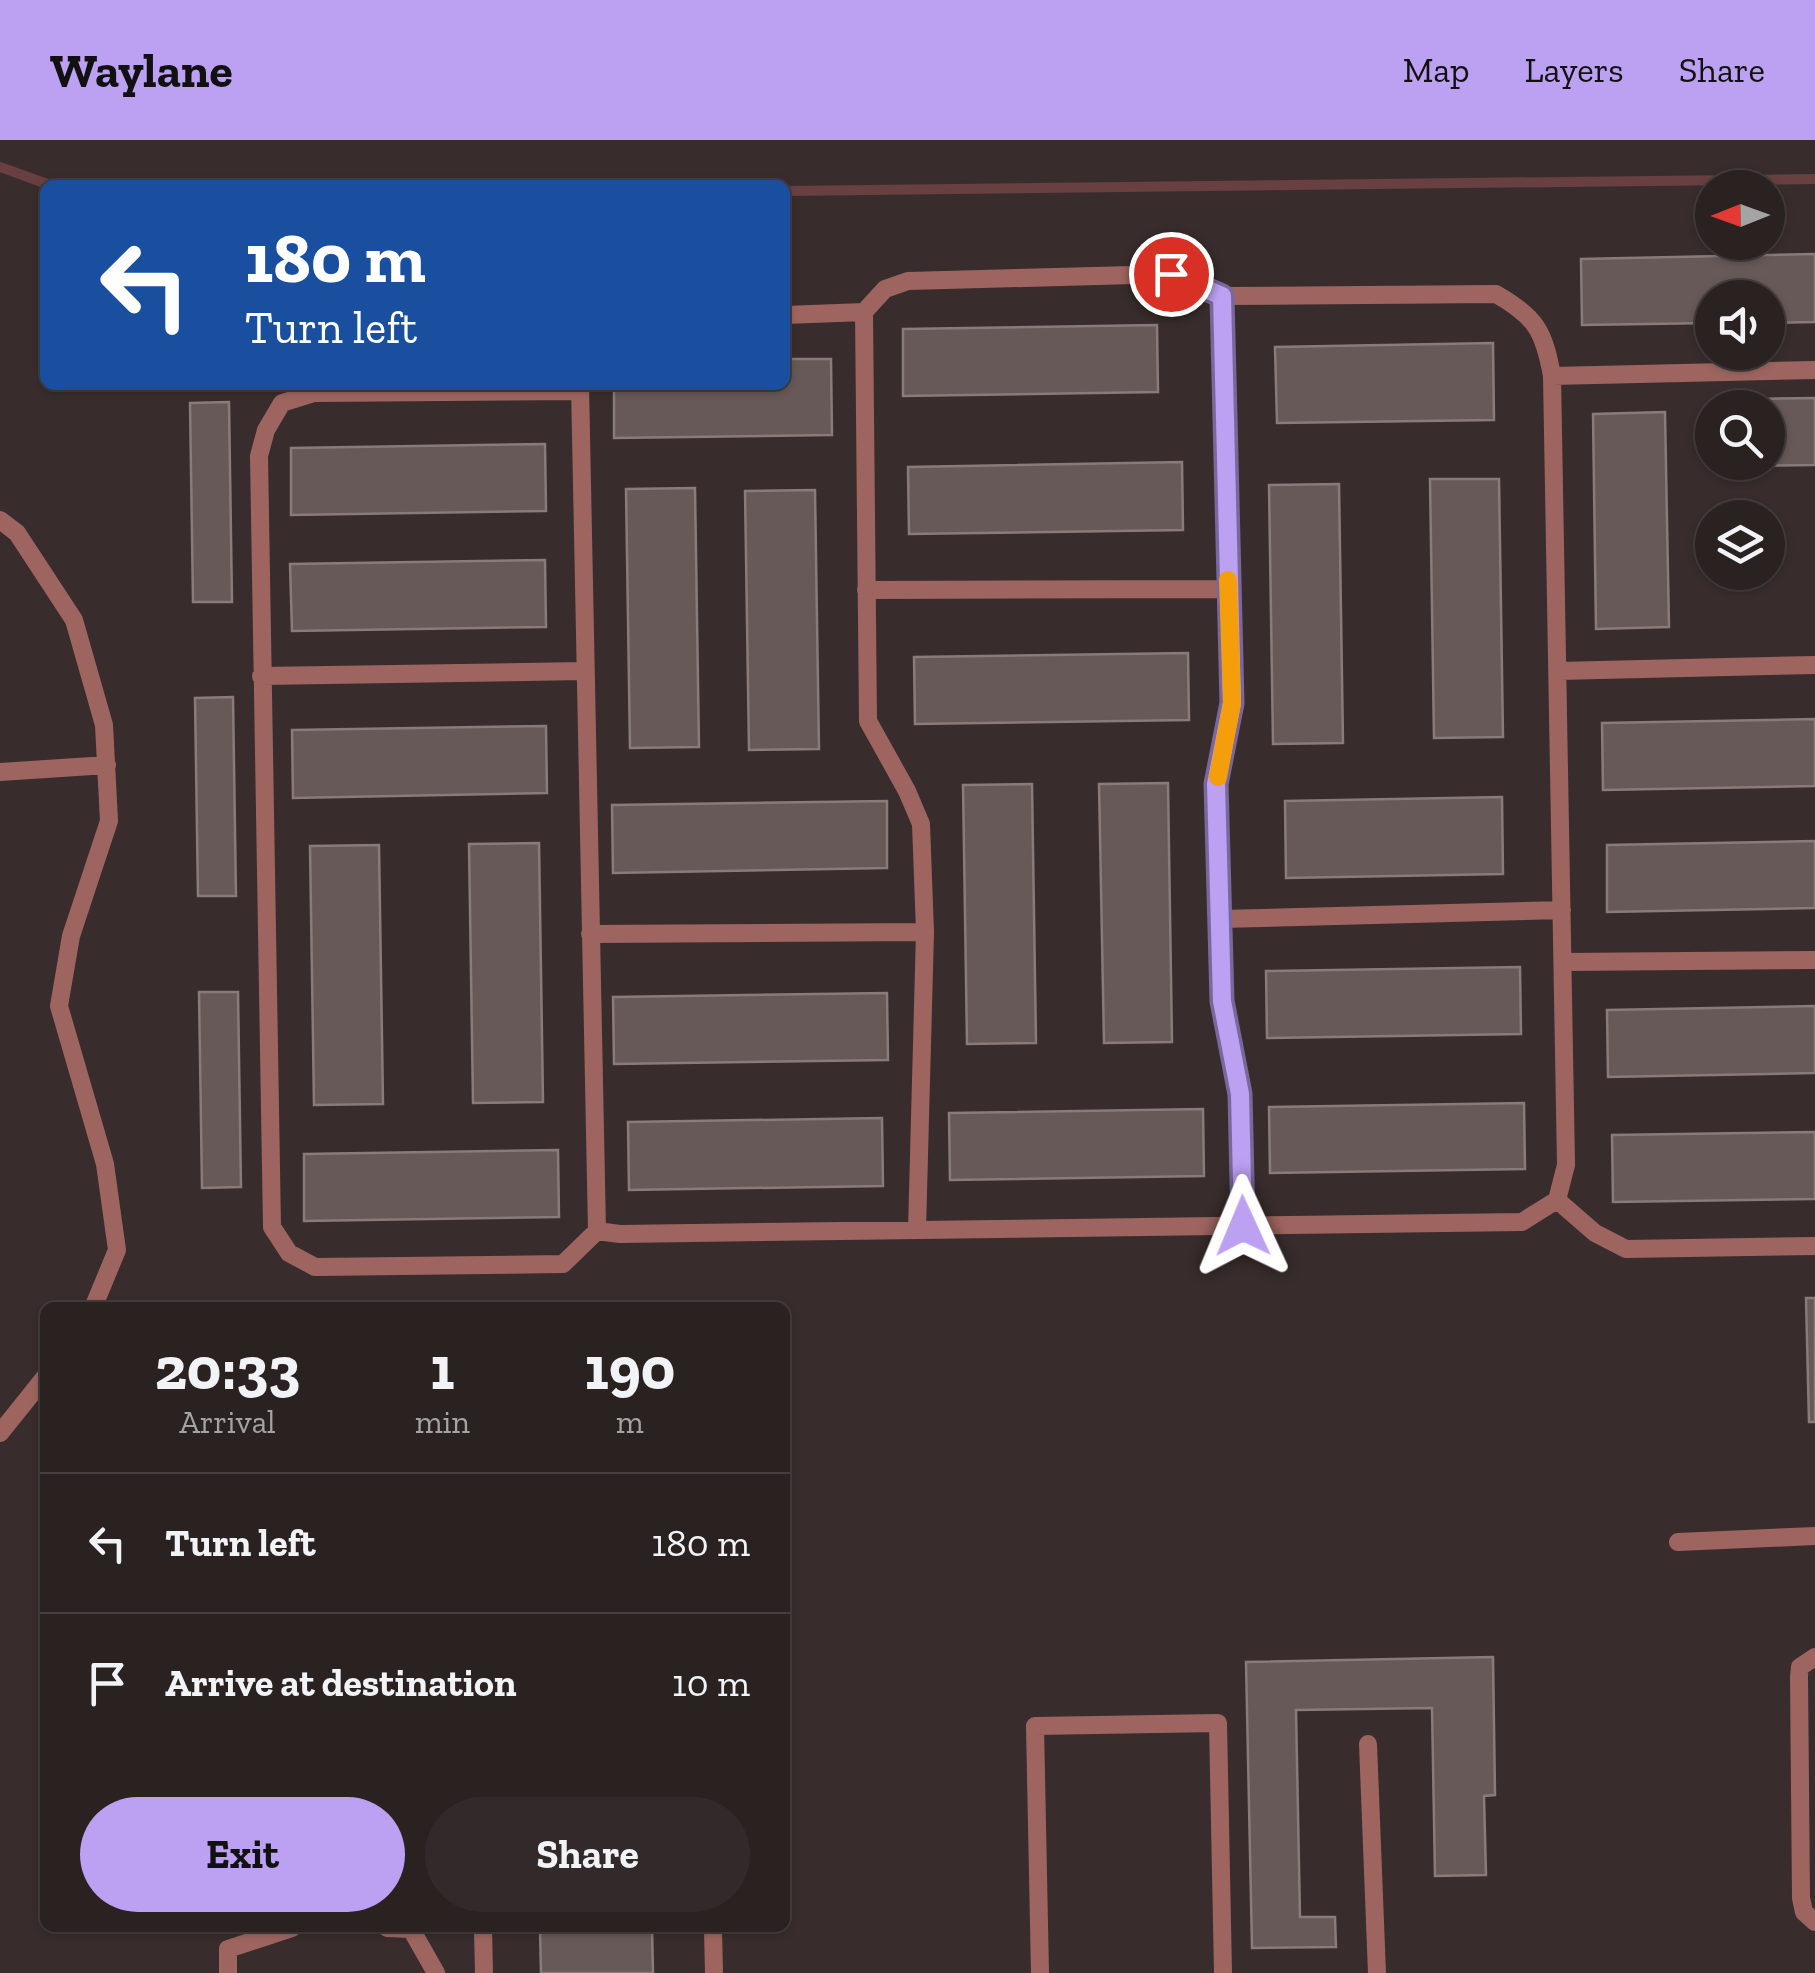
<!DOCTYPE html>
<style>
body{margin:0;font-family:"Zilla Slab",serif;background:#322a2a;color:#f1f3f6;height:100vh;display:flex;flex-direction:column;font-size:38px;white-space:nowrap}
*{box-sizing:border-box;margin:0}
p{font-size:32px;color:#a5a4a5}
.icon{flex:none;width:55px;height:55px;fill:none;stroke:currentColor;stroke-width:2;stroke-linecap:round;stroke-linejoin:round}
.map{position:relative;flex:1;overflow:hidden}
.sheet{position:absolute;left:40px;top:1162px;width:750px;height:630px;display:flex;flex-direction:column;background:#2a2221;border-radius:15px;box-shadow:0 2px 8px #0004,0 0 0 2px #463f3f}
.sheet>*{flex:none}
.guide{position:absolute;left:40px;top:40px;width:750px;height:210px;border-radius:15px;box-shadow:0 2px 8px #0004,0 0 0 2px #463f3f;background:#1a4fa0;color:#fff;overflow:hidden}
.needle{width:65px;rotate:269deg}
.controls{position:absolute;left:1695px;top:30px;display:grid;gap:20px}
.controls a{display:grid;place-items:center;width:90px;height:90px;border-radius:50%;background:#2a2221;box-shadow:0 2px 8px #0004,0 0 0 2px #463f3f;font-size:50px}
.pin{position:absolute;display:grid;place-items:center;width:85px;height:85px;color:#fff;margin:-42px;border:5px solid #fff;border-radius:50%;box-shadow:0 2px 10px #0007}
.me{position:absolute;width:110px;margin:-55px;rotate:359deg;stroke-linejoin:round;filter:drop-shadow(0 0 8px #0008)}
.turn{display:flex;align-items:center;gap:35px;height:210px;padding:0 40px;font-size:45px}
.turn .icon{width:130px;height:130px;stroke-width:2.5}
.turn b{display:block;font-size:70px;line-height:85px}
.eta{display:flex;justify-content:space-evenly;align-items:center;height:170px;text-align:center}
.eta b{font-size:60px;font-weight:800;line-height:70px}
.primary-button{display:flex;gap:20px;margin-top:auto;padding:20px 40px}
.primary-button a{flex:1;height:115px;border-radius:60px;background:#bca0f2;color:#111;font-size:40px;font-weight:800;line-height:115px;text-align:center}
.primary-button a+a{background:#322a2a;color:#f1f3f6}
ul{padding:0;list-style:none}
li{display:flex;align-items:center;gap:30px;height:140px;padding:0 40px;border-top:2px solid #463f3f}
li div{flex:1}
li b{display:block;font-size:38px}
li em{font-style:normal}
header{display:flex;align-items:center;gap:60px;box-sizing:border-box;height:140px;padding:0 50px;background:#bca0f2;color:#111}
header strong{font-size:48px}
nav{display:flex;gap:55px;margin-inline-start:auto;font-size:35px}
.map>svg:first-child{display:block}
</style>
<header>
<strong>Waylane</strong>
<nav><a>Map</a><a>Layers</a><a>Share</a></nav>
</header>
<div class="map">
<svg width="1815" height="1833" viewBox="0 0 1815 1833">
<rect width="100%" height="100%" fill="#382d2c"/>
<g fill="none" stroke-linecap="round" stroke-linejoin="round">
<path stroke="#684041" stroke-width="10" d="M0 27 50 45
M785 51 1815 39"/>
</g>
<path fill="#665958" stroke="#887b79" stroke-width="2.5" d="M1815 114V182L1768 183V158H1712V183L1582 185 1581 119Z
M1157 185 1158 252 903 256V189Z
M1493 203 1494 280 1277 283 1275 207Z
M785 219H831L832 295 614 298V245H785Z
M1815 258V325L1755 326V322H1768V268H1754V259Z
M229 262 232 462H193L190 263Z
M1665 272 1669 487 1596 489 1593 274Z
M545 304 546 371 291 375V308Z
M1182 322 1183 390 909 394 908 327Z
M1430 339H1499L1503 597 1434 598Z
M1339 344 1343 603 1273 604 1269 345Z
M695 348 699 607 630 608 626 349Z
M815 350 819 609 749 610 745 351Z
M545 420 546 487 292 491 290 424Z
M1188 513 1189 580 915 584 914 517Z
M233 557 236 756H198L195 558Z
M1815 579V646L1603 650 1602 583Z
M546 586 547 653 293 658 292 590Z
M1168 643 1172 902 1104 903 1099 644Z
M1032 644 1036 903 967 904 963 645Z
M1502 657 1503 734 1286 738 1285 661Z
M887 661V728L613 733 612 665Z
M1815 701V768L1607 772V705Z
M539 703 543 962 473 963 469 704Z
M379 705 383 964 314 965 310 706Z
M1520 827 1521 894 1267 898 1266 831Z
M199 852H238L241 1047 202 1048Z
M887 853 888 920 614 924 613 857Z
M1815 866V933L1608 937 1607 870Z
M1524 963 1525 1029 1270 1033 1269 967Z
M1203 969 1204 1036 950 1040 949 973Z
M882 978 883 1046 629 1050 628 982Z
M1815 992V1059L1613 1062 1612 995Z
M558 1010 559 1077 304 1081V1014Z
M1806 1158H1815V1282H1809Z
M1493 1517 1495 1655 1484 1656 1486 1735 1435 1736 1432 1568 1296 1570 1300 1777H1335L1336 1807 1252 1808 1246 1522Z
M540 1788H652L653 1833H541Z"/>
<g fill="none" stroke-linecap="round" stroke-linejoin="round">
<path stroke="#9e6560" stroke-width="18" d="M1222 156 1232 563 1216 644 1222 861 1240 954 1243 1085
M785 175 864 172
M1552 236 1815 230
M579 251 314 253 282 263 266 290 259 316 272 1087 289 1113 315 1127 563 1124 597 1091 580 245
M0 380 17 393 74 480 104 585 109 681 71 796 59 866 105 1024 117 1110 93 1168
M866 450 1228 449
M1558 531 1815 525
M261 536 585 531
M0 632 107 625
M1220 779 1562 770
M590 794 925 792
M1563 822 1815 820
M1557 1060 1595 1093 1626 1109 1815 1106
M597 1091 620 1094 1522 1082 1557 1060 1566 1025 1552 236C1544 191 1536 177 1496 154L1222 156 1171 134 908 141 885 149 864 172 868 581 907 651 921 684 925 792 917 1090
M0 1293 45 1237
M1678 1402 1815 1396
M1815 1517 1800 1527 1799 1536 1801 1758 1804 1772 1815 1782
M1368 1604 1377 1833
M387 1788 411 1789 436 1833
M483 1788 484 1833
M713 1788 714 1833
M228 1833V1809L292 1788
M1040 1833 1035 1586 1218 1583 1223 1833"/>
</g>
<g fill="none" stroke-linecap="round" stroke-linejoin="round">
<g stroke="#7a689d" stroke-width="25">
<path id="route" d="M1171 134 1222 156 1232 563 1216 644 1222 861 1240 954 1243 1086"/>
</g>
<use href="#route" stroke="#bca0f2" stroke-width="18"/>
<path stroke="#f59e0b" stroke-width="18" d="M1218 637 1232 563 1228 440"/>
</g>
</svg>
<div class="controls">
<a><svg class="needle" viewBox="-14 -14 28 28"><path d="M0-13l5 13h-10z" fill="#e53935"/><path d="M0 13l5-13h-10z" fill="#a5a4a5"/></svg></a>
<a><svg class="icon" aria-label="sound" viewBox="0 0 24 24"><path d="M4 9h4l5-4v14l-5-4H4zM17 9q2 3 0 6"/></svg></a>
<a><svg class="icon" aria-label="search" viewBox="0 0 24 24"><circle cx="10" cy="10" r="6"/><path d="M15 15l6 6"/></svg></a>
<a><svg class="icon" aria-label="layers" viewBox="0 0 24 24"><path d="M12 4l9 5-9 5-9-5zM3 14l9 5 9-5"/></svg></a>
</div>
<div class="pin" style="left:1171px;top:134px;background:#d93025"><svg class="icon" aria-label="arrive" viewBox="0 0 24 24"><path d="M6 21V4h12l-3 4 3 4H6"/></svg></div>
<svg class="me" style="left:1243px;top:1086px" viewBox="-20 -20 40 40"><path d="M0-17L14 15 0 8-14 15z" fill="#bca0f2" stroke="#fff" stroke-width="4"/></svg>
<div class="guide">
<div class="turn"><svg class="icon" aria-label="left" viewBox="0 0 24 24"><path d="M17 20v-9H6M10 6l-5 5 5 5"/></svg><div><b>180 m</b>Turn left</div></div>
</div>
<section class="sheet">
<div class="eta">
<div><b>20:33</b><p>Arrival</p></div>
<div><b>1</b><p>min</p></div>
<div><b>190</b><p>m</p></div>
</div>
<ul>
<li><svg class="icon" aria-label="left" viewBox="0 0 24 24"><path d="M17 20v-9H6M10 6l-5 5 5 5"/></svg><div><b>Turn left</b></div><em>180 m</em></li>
<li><svg class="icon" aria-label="arrive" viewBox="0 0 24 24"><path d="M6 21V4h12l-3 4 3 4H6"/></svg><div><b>Arrive at destination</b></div><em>10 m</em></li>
</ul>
<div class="primary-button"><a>Exit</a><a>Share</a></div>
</section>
</div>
